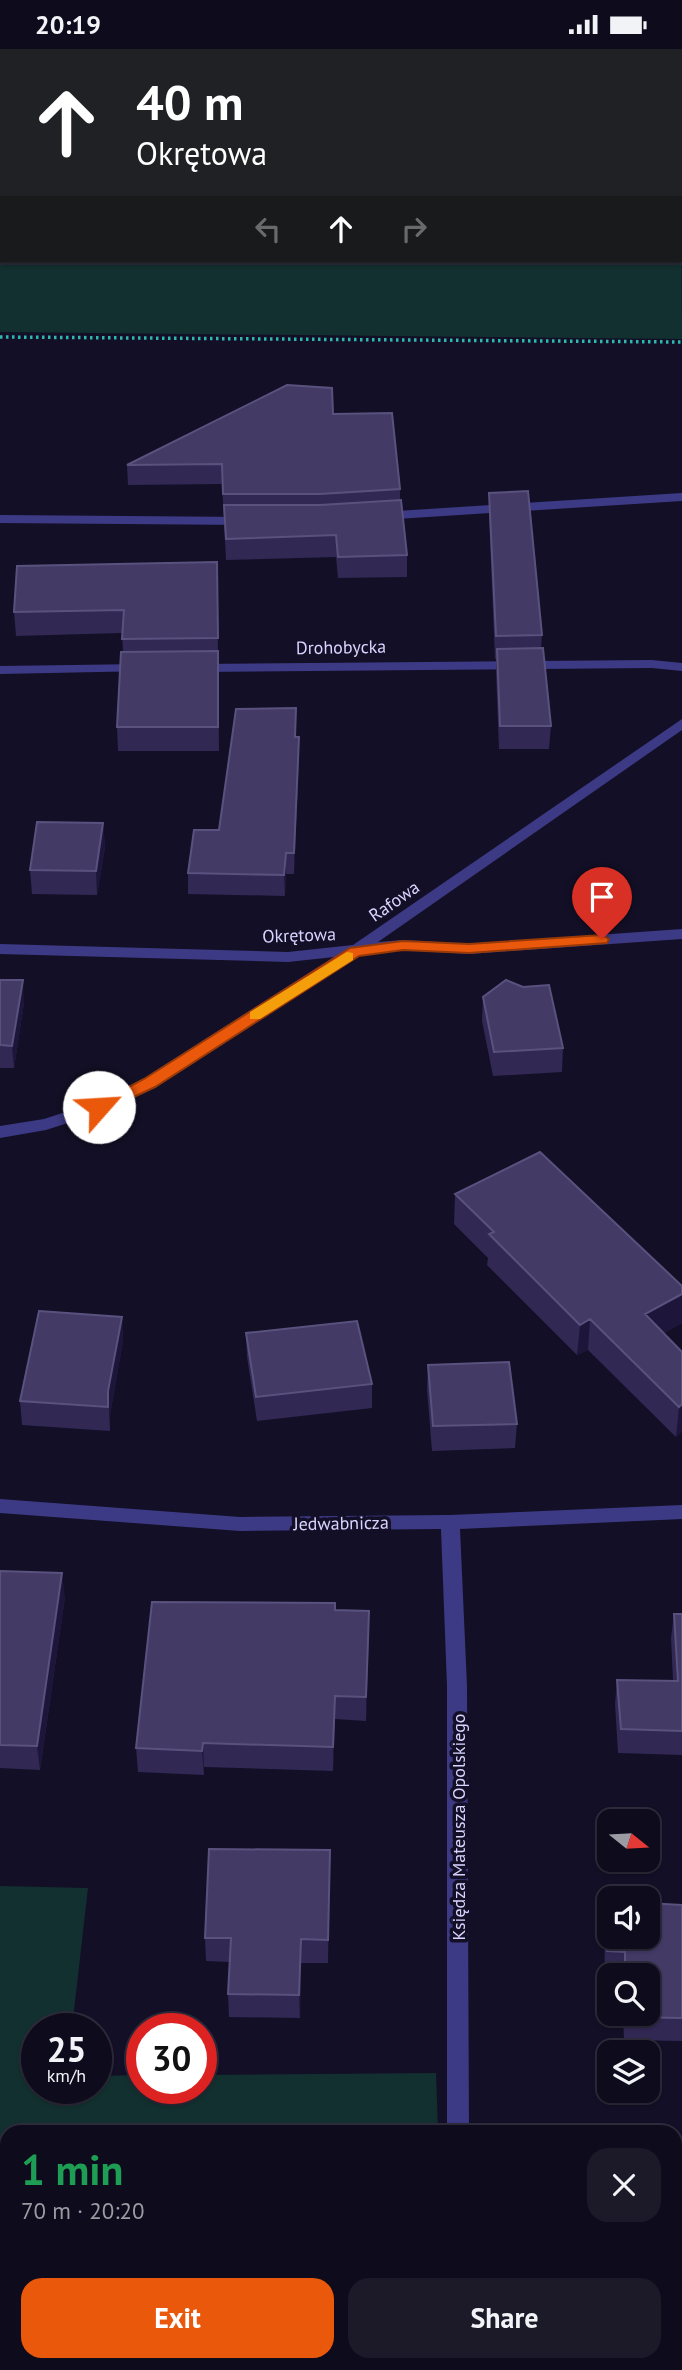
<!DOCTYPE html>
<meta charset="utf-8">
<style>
body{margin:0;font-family:"PT Sans",sans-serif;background:#1c1929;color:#f1f3f6;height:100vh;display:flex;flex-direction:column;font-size:26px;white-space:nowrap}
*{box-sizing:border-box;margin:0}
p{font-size:23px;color:#9b9ba3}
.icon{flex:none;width:38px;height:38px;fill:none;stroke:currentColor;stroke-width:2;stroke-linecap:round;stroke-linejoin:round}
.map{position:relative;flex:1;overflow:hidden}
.details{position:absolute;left:0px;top:2076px;width:682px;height:247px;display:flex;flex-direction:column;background:#0e0b1c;border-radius:21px 21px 0 0;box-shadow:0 2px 5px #0004,0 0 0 2px #2e2b3b}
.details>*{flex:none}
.hud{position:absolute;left:0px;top:0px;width:682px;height:214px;box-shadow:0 2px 5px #0004,0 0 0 2px #2e2b3b;background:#202124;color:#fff;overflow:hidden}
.needle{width:46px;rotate:108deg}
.tools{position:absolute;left:597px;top:1760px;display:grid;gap:14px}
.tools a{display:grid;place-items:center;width:63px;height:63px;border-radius:14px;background:#0e0b1c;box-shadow:0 2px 5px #0004,0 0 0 2px #2e2b3b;font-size:35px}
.speed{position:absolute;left:21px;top:1964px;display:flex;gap:14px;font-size:35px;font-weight:700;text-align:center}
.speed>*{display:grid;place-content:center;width:91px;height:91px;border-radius:50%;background:#0e0b1c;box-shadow:0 2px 5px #0004,0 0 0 2px #2e2b3b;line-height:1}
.speed small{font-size:18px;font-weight:400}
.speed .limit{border:10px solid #d22;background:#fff;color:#111}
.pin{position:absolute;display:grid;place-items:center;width:60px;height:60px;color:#fff;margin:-72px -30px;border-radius:50% 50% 50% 0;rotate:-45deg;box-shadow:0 0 7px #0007}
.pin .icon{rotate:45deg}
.me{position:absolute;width:77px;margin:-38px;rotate:64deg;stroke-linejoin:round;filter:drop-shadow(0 0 5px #0008)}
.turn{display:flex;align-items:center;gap:24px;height:147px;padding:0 21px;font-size:32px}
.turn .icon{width:91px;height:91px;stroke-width:2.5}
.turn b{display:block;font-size:49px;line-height:60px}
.lanes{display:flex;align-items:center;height:66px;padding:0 21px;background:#0003;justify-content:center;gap:35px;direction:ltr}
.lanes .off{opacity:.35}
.round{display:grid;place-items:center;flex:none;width:74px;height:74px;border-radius:21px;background:#1c1929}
.overview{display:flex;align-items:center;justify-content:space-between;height:119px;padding:0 21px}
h1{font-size:42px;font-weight:800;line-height:52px;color:#1e9e55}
.action{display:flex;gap:14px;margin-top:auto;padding:14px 21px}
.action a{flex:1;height:80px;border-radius:21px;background:#ea580c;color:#fff;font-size:28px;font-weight:800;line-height:80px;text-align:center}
.action a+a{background:#1c1929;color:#f1f3f6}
.status{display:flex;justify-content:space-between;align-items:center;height:49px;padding:0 35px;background:#0e0b1c;direction:ltr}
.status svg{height:19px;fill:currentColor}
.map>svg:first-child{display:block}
</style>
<div class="status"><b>20:19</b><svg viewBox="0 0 49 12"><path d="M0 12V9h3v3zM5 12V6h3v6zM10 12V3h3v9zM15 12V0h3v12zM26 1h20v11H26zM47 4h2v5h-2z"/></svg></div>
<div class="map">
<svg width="682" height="2321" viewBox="0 0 682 2321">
<rect width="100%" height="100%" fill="#130f26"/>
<path fill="#12302f" d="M681 59 682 290 0 283V105L2 212H681Z
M0 1837 88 1839 72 1979H37V2039H96V2027L142 2026V2039H201V2026L436 2024 438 2082H7V2315H429V2321H0Z"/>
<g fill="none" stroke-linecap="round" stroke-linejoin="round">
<path stroke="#2fb8b0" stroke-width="3.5" stroke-dasharray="2.5 3.5" stroke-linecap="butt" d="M0 288 682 293"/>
<path fill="#3d3a85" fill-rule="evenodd" d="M591 0H682V4L681 2Z
M682 444V452L381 471 374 467 381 463Z
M0 466 248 468 255 472 248 476 0 474Z"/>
<path fill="#3d3a85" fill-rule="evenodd" d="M652 611 682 614V622L652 619 196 623 189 619 196 615Z
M143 615 148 616V622L0 625V617Z
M682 670V681L378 893 403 891 469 895 682 880V890L469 905 403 901 361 906 155 1038 105 1062 46 1081 0 1089V1077L44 1070 93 1054 143 1030 334 908 288 913 0 905V895L288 903 353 896Z
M0 1450 240 1468 450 1466 682 1456V1470L460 1480 467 1637 469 2082H447V1637L441 1480 240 1482 0 1464Z
M436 2315H460L459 2321H435Z"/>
</g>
<path fill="#312854" d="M333 365 400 440V451L407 506V528L338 529 336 508 226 511 222 435 128 436 127 416Z
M489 444 542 586 541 599 551 677 549 700H499L496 623V610H495L489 467Z
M217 513 219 702H118L117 678 123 603 122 584 16 587 14 563Z
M296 688 299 709 294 825H286L285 847 188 845V824L219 781Z
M103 774 105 798 97 846 32 845 30 821Z
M0 931 24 954 14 1019H0Z
M483 948 563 999 562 1023 493 1027 482 972Z
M455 1145 682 1237V1274L664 1284 682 1303V1382L676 1388 588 1301 577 1306 487 1216 488 1209 454 1175Z
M122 1268 123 1292 110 1366V1382L22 1376 20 1352Z
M246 1284 372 1335V1359L257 1372 247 1308Z
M428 1316 517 1375 515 1399 432 1402 427 1341Z
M0 1522 65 1548 40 1721 0 1719Z
M335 1561 369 1562V1586L366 1672 335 1670 333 1722 204 1718V1726L138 1723 136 1699Z
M674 1565H682V1706L618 1704 615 1655 617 1631 673 1632 671 1589Z
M330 1801 328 1914H301L300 1969 229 1968 228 1945 230 1913 206 1912 205 1889Z
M606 1853 682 1856V1992L624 1991 623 1965H648V1927L605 1926 604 1876Z"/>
<path fill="#1d163a" d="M299 688V709L294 825V804Z
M103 774 105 798 97 846 96 822Z
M286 804V825L285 847 284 826Z
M23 931 24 954 14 1019 12 997Z
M682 1245V1274L643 1295 645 1265Z
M122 1268 123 1292 110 1366V1382L108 1342Z
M590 1270 588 1301 577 1306 580 1276Z
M682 1355V1382L676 1388 679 1358Z
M62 1524 65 1548 40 1721 37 1697Z
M369 1562V1586L366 1672V1648Z
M335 1647V1670L333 1722V1698Z
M203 1694 204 1718V1726L202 1702Z
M301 1890V1914L300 1969 299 1946Z"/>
<path fill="#433a66" stroke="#5a527e" stroke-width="2" d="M73 0H152L151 2H72Z
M287 336 332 339 333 365 392 364 400 440 320 445H223L222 415 127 416Z
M528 442 542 586 496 587 489 444Z
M401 451 407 506 338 508 336 486 226 490 224 456H320Z
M217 513 218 589 122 590 124 561 14 563 17 517Z
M543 599 551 677H500L497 600Z
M218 602V678H117L121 603Z
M296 659 295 688H299L294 804H286L284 826 188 824 194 781H219L236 660Z
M37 773 103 774 96 822 30 821Z
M0 931H23L12 997 0 996Z
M506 931 523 938 549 936 563 999 494 1003 483 948Z
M540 1103 682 1237V1245L645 1265 682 1303V1355L679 1358 590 1270 580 1276 489 1185 494 1183 455 1145Z
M39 1262 122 1268 108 1342V1358L20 1352Z
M357 1272 372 1335 256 1348 246 1284Z
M509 1313 517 1375 433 1377 428 1316Z
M0 1522 62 1524 37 1697 0 1696Z
M152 1553 335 1554V1561L369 1562 366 1648 335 1647 333 1698 203 1694 202 1702 136 1699Z
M674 1565H682V1682L621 1680 617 1631 678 1632Z
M209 1800 330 1801 328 1891 301 1890 299 1946 228 1945 231 1889H205Z
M606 1853H609V1888H648V1854L682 1856V1969L626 1968V1965H648V1927H625V1903L607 1902Z"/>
<path fill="#ea580c" stroke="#983908" stroke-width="2" d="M602 886 609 890 607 894 469 904 403 901 359 907 155 1038 104 1062H93L91 1058 144 1030 350 899 403 892 469 895Z"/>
<path fill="#f59e0b" d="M347 903 353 904V911L260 970H250V963Z"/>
<g text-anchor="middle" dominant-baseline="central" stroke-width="7" stroke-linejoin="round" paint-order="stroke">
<g font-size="18" fill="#d9d4ff" stroke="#130f26">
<text transform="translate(341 598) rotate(-1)">Drohobycka</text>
<text transform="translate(394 852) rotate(-35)">Rafowa</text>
<text transform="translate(299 886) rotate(-2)">Okrętowa</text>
<text transform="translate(341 1474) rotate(-1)">Jedwabnicza</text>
<text transform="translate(458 1778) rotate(-90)">Księdza Mateusza Opolskiego</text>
</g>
</g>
</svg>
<div class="tools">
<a><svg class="needle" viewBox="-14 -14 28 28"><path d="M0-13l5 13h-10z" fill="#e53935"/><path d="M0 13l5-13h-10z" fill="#9b9ba3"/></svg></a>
<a><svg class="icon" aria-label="sound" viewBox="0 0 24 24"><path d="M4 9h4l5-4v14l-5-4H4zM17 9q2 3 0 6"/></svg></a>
<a><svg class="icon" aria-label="search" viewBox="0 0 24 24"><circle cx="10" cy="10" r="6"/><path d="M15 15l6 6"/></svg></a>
<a><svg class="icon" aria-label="layers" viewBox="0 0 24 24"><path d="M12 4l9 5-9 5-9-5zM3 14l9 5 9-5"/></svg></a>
</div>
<div class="speed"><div>25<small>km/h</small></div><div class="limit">30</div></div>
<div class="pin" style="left:602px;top:890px;background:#d93025"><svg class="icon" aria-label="arrive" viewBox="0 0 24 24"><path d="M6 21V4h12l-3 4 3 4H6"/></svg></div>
<svg class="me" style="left:99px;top:1058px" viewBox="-20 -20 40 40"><circle r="19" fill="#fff"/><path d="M0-13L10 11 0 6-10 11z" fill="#ea580c"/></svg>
<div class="hud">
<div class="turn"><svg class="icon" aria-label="ahead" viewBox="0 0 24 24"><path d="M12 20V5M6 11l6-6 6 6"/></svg><div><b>40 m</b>Okrętowa</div></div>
<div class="lanes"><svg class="icon off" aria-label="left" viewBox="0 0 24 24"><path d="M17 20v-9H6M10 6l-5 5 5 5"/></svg><svg class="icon" aria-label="ahead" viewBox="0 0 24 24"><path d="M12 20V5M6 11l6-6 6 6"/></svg><svg class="icon off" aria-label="right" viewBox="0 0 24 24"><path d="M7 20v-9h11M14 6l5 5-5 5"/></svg></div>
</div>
<section class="details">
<div class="overview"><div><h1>1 min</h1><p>70 m · 20:20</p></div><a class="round"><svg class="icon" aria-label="close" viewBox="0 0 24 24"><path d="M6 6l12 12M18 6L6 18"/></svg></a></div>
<div class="action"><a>Exit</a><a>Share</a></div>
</section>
</div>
